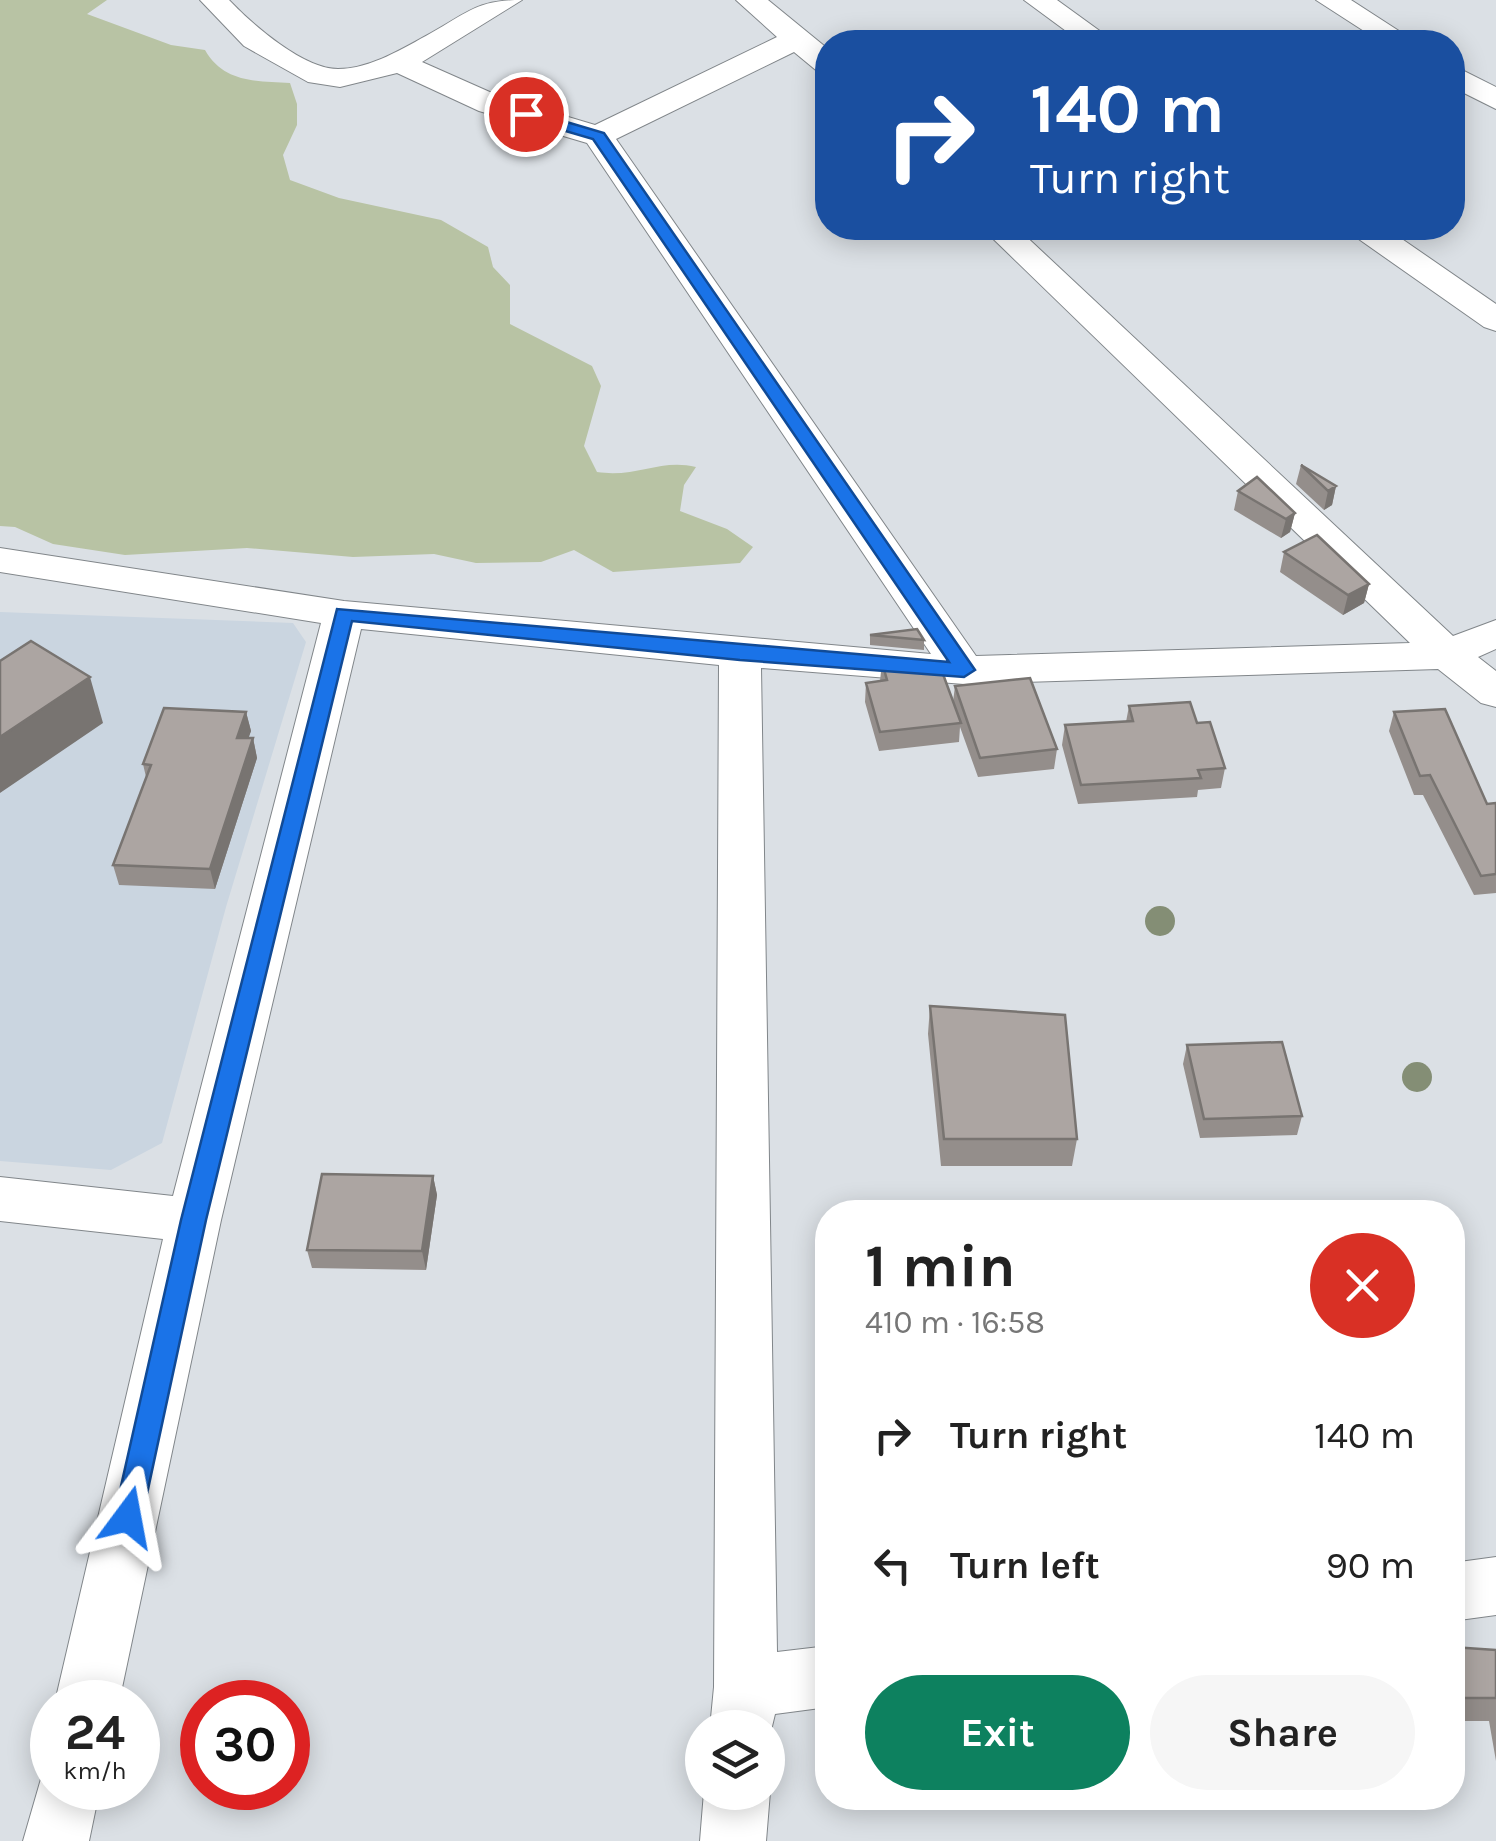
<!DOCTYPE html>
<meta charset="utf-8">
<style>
body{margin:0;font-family:Karla,sans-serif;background:#f6f6f6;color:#222;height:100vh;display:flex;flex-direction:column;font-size:38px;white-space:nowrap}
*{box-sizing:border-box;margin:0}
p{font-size:32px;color:#767676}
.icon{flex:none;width:55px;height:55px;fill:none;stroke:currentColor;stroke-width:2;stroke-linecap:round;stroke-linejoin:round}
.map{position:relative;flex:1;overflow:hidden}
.sheet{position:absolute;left:815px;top:1200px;width:650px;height:610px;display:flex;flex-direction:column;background:#fff;border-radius:40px;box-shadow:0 5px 25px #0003}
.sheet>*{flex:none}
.guide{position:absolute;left:815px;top:30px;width:650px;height:210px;border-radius:40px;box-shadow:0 5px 25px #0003;background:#1a4fa0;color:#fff;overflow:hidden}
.tools{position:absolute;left:685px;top:1710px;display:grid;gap:20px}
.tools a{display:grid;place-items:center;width:100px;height:100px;border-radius:50%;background:#fff;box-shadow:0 5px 25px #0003;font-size:50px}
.speed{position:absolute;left:30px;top:1680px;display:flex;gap:20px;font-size:50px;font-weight:700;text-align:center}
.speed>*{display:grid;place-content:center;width:130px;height:130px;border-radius:50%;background:#fff;box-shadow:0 5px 25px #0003;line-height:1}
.speed small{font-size:25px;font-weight:400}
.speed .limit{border:15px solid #d22;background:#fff;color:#111}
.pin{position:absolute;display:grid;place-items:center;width:85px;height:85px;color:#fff;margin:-42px;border:5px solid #fff;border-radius:50%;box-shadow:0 2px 10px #0007}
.me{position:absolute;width:110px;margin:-55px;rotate:13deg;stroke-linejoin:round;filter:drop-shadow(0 0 8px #0008)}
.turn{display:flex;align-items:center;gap:35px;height:210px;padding:0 50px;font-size:45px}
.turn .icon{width:130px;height:130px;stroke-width:2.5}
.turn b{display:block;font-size:70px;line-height:85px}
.round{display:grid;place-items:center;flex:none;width:105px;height:105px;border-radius:52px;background:#f6f6f6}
.head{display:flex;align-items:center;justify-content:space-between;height:170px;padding:0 50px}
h1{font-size:60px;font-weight:700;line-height:75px}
.action{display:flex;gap:20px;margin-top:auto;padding:20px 50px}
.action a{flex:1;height:115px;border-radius:60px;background:#0d815f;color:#fff;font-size:40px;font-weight:700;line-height:115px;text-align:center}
.action a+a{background:#f6f6f6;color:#222}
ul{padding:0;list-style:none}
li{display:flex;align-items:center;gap:30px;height:130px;padding:0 50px}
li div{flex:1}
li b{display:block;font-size:38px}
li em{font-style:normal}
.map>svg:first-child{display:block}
</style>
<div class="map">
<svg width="1496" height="1841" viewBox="0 0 1496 1841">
<rect width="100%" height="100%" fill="#dbe0e5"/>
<path fill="#cad5e0" d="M0 612 293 623 306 642 226 907 162 1143 111 1170 0 1161Z"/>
<path fill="#b8c3a4" d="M0 0H107L87 14 171 45 205 50C224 83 256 81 290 83L297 104V125L283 155 290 180 339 198 441 220 488 247 493 267 510 285V324L592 366 601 386 584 446 597 472C637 478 661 458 696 467L684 485 680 511 727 529 753 547 740 563 613 572 574 550 541 562 476 563 434 554 353 557 247 548 125 555 53 544 15 527 0 526Z"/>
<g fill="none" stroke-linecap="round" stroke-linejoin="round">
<g stroke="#81868a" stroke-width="2">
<path id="minor" d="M200 0H229C253 25 303 69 338 69 370 69 404 48 431 33 469 12 477 0 522 0L422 62 501 97 595 125 777 37 736 0H768L828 49V74L817 71 794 52 616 139 976 656 1410 643 982 228H1017L1453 636 1496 620V649L1478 657 1496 671V707L1481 703 1438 669 964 684 761 668 777 1652 828 1646V1707L775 1714 768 1743V1728H710L714 1687 719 665 361 629 221 1220 119 1702H55L163 1239 0 1221V1177L173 1196 321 623 0 572V548L344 601 931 654 587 143 479 111 397 73 340 87 308 82 244 46Z
M1024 0H1057L1115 42H1081Z
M1316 0H1351L1416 42H1381Z
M1452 65 1496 87V109L1452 87Z
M1349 228H1386L1496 304V331L1484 327 1353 235Z
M1496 1557V1615L1452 1621V1563Z
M52 1762V1788H100L89 1841H23L45 1765Z
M768 1787 770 1792 766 1841H700L704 1792H768Z"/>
</g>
<use href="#minor" fill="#fff" fill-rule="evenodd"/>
</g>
<g fill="#848e75">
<circle cx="1160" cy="921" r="15"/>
<circle cx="1417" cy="1077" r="15"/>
</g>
<path fill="#948e8b" d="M1301 465 1336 486 1332 505 1324 510 1296 484Z
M1238 491 1295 513 1290 532 1281 538 1234 510Z
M1284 552 1369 584 1364 603 1343 615 1280 572Z
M870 635 924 640V650L870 645Z
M882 662 953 702 955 686 1057 749 1054 769 978 777 960 727 959 742 879 751 865 702 866 683 880 681Z
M1129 706 1197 723 1225 768 1221 788 1198 790 1197 797 1078 804 1062 745 1065 725 1126 722Z
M246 712 251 731 248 738H253L257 758 215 889 119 885 113 865 146 777 143 764Z
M1394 712 1487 804 1496 803V893L1474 895 1423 795H1414L1389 731Z
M930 1006 1077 1139 1072 1166H941L928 1034Z
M1187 1045 1302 1116 1297 1135 1200 1138 1183 1064Z
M433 1176 437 1195 426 1270 312 1268 307 1250Z
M1452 1647 1496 1650V1761L1489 1721H1452Z"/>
<path fill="#787471" d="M1336 486 1332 505 1324 510 1328 491Z
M1295 513 1290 532 1281 538 1286 519Z
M1369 584 1364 603 1343 615 1348 595Z
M90 677 103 723 0 793V737Z
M246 712 251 731 242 757 237 738Z
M253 738 257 758 215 889 210 869Z
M433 1176 437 1195 426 1270 422 1251Z"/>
<path fill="#aca5a2" stroke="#787471" stroke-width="2.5" d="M1301 465 1336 486 1328 491Z
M1257 477 1295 513 1286 519 1238 491Z
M1317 535 1369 584 1348 595 1284 552Z
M917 629 924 640 870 635Z
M31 641 90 677 0 737V661Z
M882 662 940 666 961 723 880 732 866 683 887 680Z
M1030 678 1057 749 980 758 955 686Z
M1190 702 1197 723 1210 722 1225 768 1198 770 1201 778 1081 785 1065 725 1133 721 1129 706Z
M164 708 246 712 237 738H253L210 869 113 865 151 765 143 764Z
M1445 709 1487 804 1496 803V874L1481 876 1430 775 1420 776 1394 712Z
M930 1006 1065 1015 1077 1139H944Z
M1282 1042 1302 1116 1204 1119 1187 1045Z
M322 1174 433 1176 422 1251 307 1250Z
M1452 1647 1496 1650V1698H1452Z"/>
<path fill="#1a73e8" stroke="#114b97" stroke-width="2.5" d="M526 110 604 133 975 670 964 677 740 660 352 621 206 1220 142 1517 138 1526 128 1530 118 1526 114 1517 181 1220 337 609 949 662 593 139 521 118 519 114Z"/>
</svg>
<div class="tools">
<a><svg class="icon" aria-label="layers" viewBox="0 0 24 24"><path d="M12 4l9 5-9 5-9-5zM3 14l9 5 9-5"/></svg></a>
</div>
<div class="speed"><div>24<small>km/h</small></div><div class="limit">30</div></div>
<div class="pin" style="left:526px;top:114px;background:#d93025"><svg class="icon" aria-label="arrive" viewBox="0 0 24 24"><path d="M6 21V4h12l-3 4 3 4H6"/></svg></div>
<svg class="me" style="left:128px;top:1517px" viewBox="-20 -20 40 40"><path d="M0-17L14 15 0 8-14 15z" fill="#1a73e8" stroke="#fff" stroke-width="4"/></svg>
<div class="guide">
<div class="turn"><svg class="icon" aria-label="right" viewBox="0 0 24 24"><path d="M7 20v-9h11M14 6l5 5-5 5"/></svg><div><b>140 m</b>Turn right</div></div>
</div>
<section class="sheet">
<div class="head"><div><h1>1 min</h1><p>410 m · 16:58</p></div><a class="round" style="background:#d93025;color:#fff"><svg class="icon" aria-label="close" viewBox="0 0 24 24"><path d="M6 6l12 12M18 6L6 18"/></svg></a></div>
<ul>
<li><svg class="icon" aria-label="right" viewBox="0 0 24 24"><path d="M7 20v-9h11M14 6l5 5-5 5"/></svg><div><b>Turn right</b></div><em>140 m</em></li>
<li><svg class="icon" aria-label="left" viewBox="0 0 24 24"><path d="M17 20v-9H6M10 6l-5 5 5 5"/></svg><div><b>Turn left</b></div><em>90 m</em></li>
</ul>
<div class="action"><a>Exit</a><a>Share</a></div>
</section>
</div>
